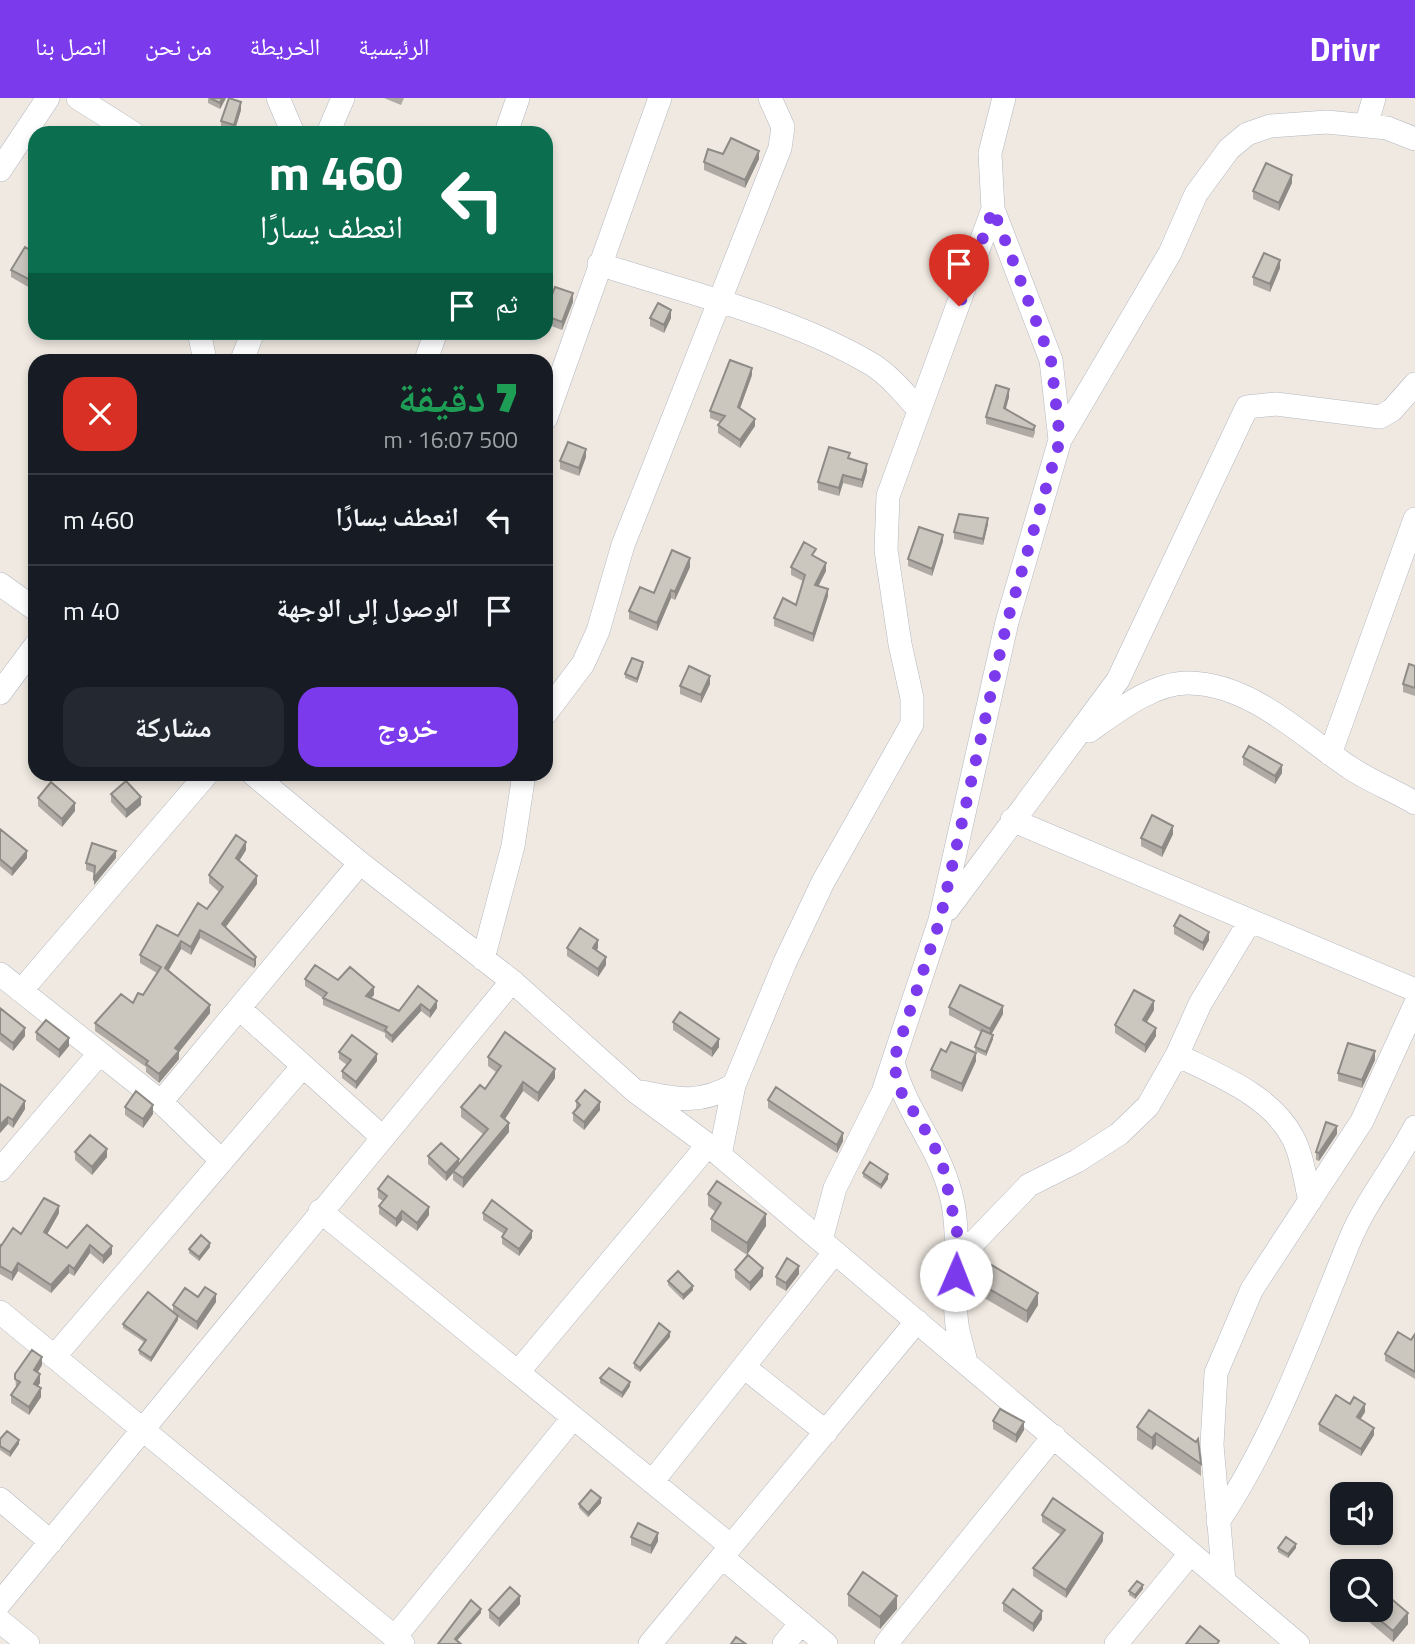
<!DOCTYPE html>
<html lang="ar">
<meta charset="utf-8">
<style>
body{margin:0;font-family:"Titillium Web","Noto Naskh Arabic",sans-serif;background:#242831;color:#f1f3f6;direction:rtl;height:100vh;display:flex;flex-direction:column;font-size:26px;white-space:nowrap}
*{box-sizing:border-box;margin:0}
p{font-size:23px;color:#9ea1a6}
.icon{flex:none;width:38px;height:38px;fill:none;stroke:currentColor;stroke-width:2;stroke-linecap:round;stroke-linejoin:round}
.map{position:relative;flex:1;overflow:hidden;direction:ltr}
.details{position:absolute;left:28px;top:256px;width:525px;height:427px;display:flex;flex-direction:column;background:#171b24;border-radius:21px;box-shadow:0 4px 10px #0003;direction:rtl}
.details>*{flex:none}
.hud{position:absolute;left:28px;top:28px;width:525px;height:214px;border-radius:21px;box-shadow:0 4px 10px #0003;direction:rtl;background:#0b6e4f;color:#fff;overflow:hidden}
.buttons{position:absolute;left:1330px;top:1384px;display:grid;gap:14px}
.buttons a{display:grid;place-items:center;width:63px;height:63px;border-radius:14px;background:#171b24;box-shadow:0 4px 10px #0003;font-size:35px}
.pin{position:absolute;display:grid;place-items:center;width:60px;height:60px;color:#fff;margin:-72px -30px;border-radius:50% 50% 50% 0;rotate:-45deg;box-shadow:0 0 7px #0007}
.pin .icon{rotate:45deg}
.me{position:absolute;width:77px;margin:-38px;rotate:1deg;stroke-linejoin:round;filter:drop-shadow(0 0 5px #0008)}
.turn{display:flex;align-items:center;gap:24px;height:147px;padding:0 35px;font-size:32px}
.turn .icon{width:91px;height:91px;stroke-width:2.5}
.turn b{display:block;font-size:49px;line-height:60px}
.then{display:flex;align-items:center;height:66px;padding:0 35px;background:#0003;gap:14px;font-size:26px}
.round{display:grid;place-items:center;flex:none;width:74px;height:74px;border-radius:21px;background:#242831}
.overview{display:flex;align-items:center;justify-content:space-between;height:119px;padding:0 35px}
h1{font-size:42px;font-weight:800;line-height:52px;color:#1e9e55}
.button{display:flex;gap:14px;margin-top:auto;padding:14px 35px}
.button a{flex:1;height:80px;border-radius:21px;background:#7c3aed;color:#fff;font-size:28px;font-weight:800;line-height:80px;text-align:center}
.button a+a{background:#242831;color:#f1f3f6}
ul{padding:0;list-style:none}
li{display:flex;align-items:center;gap:21px;height:91px;padding:0 35px;border-top:2px solid #363941}
li div{flex:1}
li b{display:block;font-size:26px}
li em{font-style:normal}
header{display:flex;align-items:center;gap:42px;box-sizing:border-box;height:98px;padding:0 35px;background:#7c3aed;color:#fff}
header strong{font-size:33px}
nav{display:flex;gap:38px;margin-inline-start:auto;font-size:24px}
.map>svg:first-child{display:block}
</style>
<header>
<strong>Drivr</strong>
<nav><a>الرئيسية</a><a>الخريطة</a><a>من نحن</a><a>اتصل بنا</a></nav>
</header>
<div class="map">
<svg width="1415" height="1546" viewBox="0 0 1415 1546">
<rect width="100%" height="100%" fill="#efe9e1"/>
<g fill="none" stroke-linecap="round" stroke-linejoin="round">
<g stroke="#b4b7c1" stroke-width="24">
<path id="minor" d="M78 0 133 35
M278 0 293 35
M1004 0 990 55 993 111 1051 262 1060 342
M1366 28 1374 0
M328 35 343 0
M506 35 518 0
M0 72 48 0
M599 166C688 195 793 219 873 267 891 279 905 296 919 312
M199 234 205 262
M242 262 253 234
M426 262 436 234
M546 320 660 0
M0 486 35 511
M0 595 35 548
M546 615 583 566 598 533 623 447 780 50 783 29 770 0
M1089 633C1116 614 1154 584 1189 585 1251 586 1301 637 1349 669 1369 683 1394 692 1415 705
M1330 656 1415 421
M253 676 360 765 512 883 635 993 708 1047 1298 1546
M1012 722 1415 892
M948 811 1118 582 1247 309 1276 306 1380 319 1392 312 1415 286
M483 861 513 748 524 676
M0 876 161 1004 222 1063
M21 893 207 676
M240 911 381 1038
M1177 957C1217 977 1271 997 1293 1040 1303 1059 1305 1083 1310 1103
M893 964C906 1016 938 1045 951 1097 962 1140 951 1183 957 1227 959 1239 963 1251 966 1264
M642 994C679 1002 700 1006 734 987
M161 1004 360 765
M720 1057 734 987 785 864 823 784 912 626V600L900 546 886 452 888 398 993 111
M0 1072 99 956
M320 1113 731 1448
M821 1142 835 1090 883 994 940 822 1007 524 1060 342 1170 155 1196 96 1229 51 1247 36 1270 28 1327 24 1387 30 1415 41
M957 1162 1029 1087 1077 1063 1119 1036 1148 1008 1177 957 1200 906 1250 823
M0 1214 403 1546
M54 1259 303 968
M744 1269 826 1334
M518 1274 708 1047
M652 1384 835 1154
M0 1401 51 1444
M1218 1424C1275 1338 1310 1240 1349 1144 1365 1104 1395 1068 1415 1029
M722 1459 826 1546
M1224 1483 1212 1347 1216 1275 1252 1191 1362 1023 1415 907
M0 1505 512 883
M0 1523 28 1546
M395 1539 573 1320
M650 1546 917 1223
M784 1546 801 1525
M886 1546 1054 1338
M1116 1546 1190 1456"/>
</g>
<use href="#minor" stroke="#fff" stroke-width="23"/>
</g>
<path fill="#afaba4" d="M208 0H226L220 11 208 5Z
M384 0H404L401 7Z
M241 12 234 35 221 31V23Z
M723 56 759 61 745 90 704 72V64Z
M1292 85 1279 113 1253 101V93Z
M35 103V120L31 117V109Z
M35 155V180L30 190 11 179V172Z
M1280 170 1270 194 1253 187V179Z
M573 204 562 232 546 226V212Z
M650 220H671L664 235 650 228Z
M752 277 740 310 755 328 740 350 718 335V327L720 324 710 320V313Z
M1009 299 1005 311 1035 328V335L1033 340 986 326V319Z
M586 359 579 378 560 371V363Z
M850 361 867 373 862 390 843 385 839 398 818 392V384Z
M988 426 983 447 954 441V434Z
M943 443 932 478 908 468V461Z
M815 459 826 473 818 488 828 498 813 544 774 528V520L796 507 803 483 791 477V469Z
M690 469 675 502 671 500 657 533 629 521V513Z
M643 568 637 585 625 580V576Z
M1415 568V598L1403 594V586Z
M710 586 701 605 680 596V588Z
M1243 659 1282 675 1275 686 1243 667Z
M111 696 141 707 126 720 111 704Z
M38 700 75 713 62 729 38 708Z
M0 731 27 760 12 778 0 768Z
M1173 736 1162 759 1141 748V740Z
M246 752 239 763 257 786 226 829 256 859V867L254 870 200 840 191 857 181 851 169 872 210 915 179 954V961L159 985 146 974V969L95 933V925L133 905 143 897 157 875 140 865V857L178 838 207 811 219 794 209 785V777Z
M116 760 94 787V775L86 772V765Z
M1174 828 1209 842 1203 853 1174 836Z
M567 850H598L597 852 606 867 598 879 567 858Z
M305 881 338 882 374 897 371 900 399 913 418 888 437 910 430 920 421 913 392 945 385 939V935L323 907V900L305 888Z
M949 909 1003 916 991 936 993 941 986 958 975 953V949L981 934 949 917Z
M0 910 25 938 13 953 0 943Z
M1154 912 1147 924 1156 938 1145 955 1115 935V927Z
M673 924 719 949 712 959 673 932Z
M36 934 69 948 59 960 36 942Z
M339 954 377 963 356 991 342 980V973L347 967 339 961Z
M946 954 976 963 962 994 931 980V972Z
M488 959 555 980 538 1004 523 993 505 1021 509 1034 463 1090 453 1082V1075L446 1083 428 1066V1058L459 1067 483 1036 461 1019V1009L485 991 496 974 488 968Z
M1375 962 1362 990 1338 983V975Z
M0 986 25 1011 13 1030 8 1026 0 1035Z
M768 1002 843 1043 837 1055 768 1010Z
M576 1003 600 1012 584 1032 573 1023V1015L576 1012Z
M125 1009 153 1016 143 1030 125 1017Z
M1337 1036 1319 1063 1316 1062V1054Z
M75 1054 107 1059 92 1077 75 1062Z
M863 1075 888 1081 881 1091 863 1079Z
M378 1091 429 1117 417 1133 402 1122 396 1129 379 1116V1108L383 1103 378 1100Z
M708 1096 766 1128 747 1157 711 1133V1121L716 1114 708 1108Z
M59 1115 47 1136 67 1150 87 1127 112 1156 103 1166 90 1155 74 1178 69 1175 51 1195 18 1173 12 1183 0 1176V1147Z
M483 1115 532 1140 519 1158 502 1146V1139L504 1136 483 1122Z
M210 1149 199 1163 189 1155V1151Z
M735 1172 763 1178 750 1193 735 1180Z
M799 1176 786 1193 776 1187V1179Z
M668 1183 693 1192 683 1202 668 1187Z
M979 1185 1038 1207 1027 1225 979 1197Z
M198 1199 216 1204 197 1232 178 1219V1222L151 1264 139 1256V1252L144 1244 123 1230V1226L173 1214V1207Z
M1415 1236V1281L1385 1263V1256L1411 1242Z
M670 1239 640 1274 634 1270V1265Z
M42 1267 38 1274 40 1285 38 1288 41 1299 29 1317 11 1305V1297L16 1290 15 1276Z
M600 1280 630 1288 622 1300 600 1285Z
M1149 1312 1201 1366V1378L1156 1347 1152 1352 1137 1342V1329Z
M1365 1314 1360 1321 1374 1337 1361 1358 1319 1333V1326Z
M993 1323 1024 1332 1016 1345 993 1331Z
M0 1341 19 1346 10 1359 0 1352Z
M601 1405 588 1419 579 1410V1406Z
M1042 1417 1103 1443 1066 1500 1033 1478V1470L1061 1437 1042 1424Z
M631 1439 658 1443 651 1456 631 1447Z
M1278 1450H1296L1288 1460 1278 1454Z
M1342 1474V1493L1331 1486V1475Z
M1143 1491 1135 1501 1129 1497V1493Z
M848 1496 897 1511 880 1531 848 1508Z
M1003 1505 1042 1521 1033 1534 1003 1513Z
M520 1506 499 1529 489 1520V1512Z
M1355 1512H1381L1408 1526 1393 1544Z"/>
<path fill="#8e8b86" d="M222 0H226L220 11V5Z
M241 4V12L234 35V27Z
M759 53V61L745 90V82Z
M1292 77V85L1279 113V105Z
M1280 162V170L1270 194V186Z
M35 172V180L30 190V182Z
M573 195V204L562 232V224Z
M671 212V220L664 235V227Z
M752 270V277L738 316V309Z
M1009 291V299L1004 318V310Z
M755 321V328L740 350V342Z
M586 351V359L579 378V370Z
M867 366V373L862 390V382Z
M843 377V385L839 398V390Z
M988 420V426L983 447V441Z
M943 437V443L932 478V471Z
M690 460V469L675 502V494Z
M826 465V473L815 495V487Z
M828 491V498L813 544V536Z
M671 492V500L657 533V525Z
M643 564V568L637 585V581Z
M710 578V586L701 605V597Z
M1282 667V675L1275 686V678Z
M141 699V707L126 720V712Z
M75 705V713L62 729V721Z
M1173 728V736L1162 759V750Z
M246 744V752L236 768V760Z
M27 753V760L12 778V771Z
M116 753V760L94 787V780Z
M257 778V786L222 834V826Z
M200 832V840L191 857V849Z
M1209 834V842L1203 853V845Z
M598 842V850L593 858V850Z
M181 843V851L165 878V870Z
M256 859V867L254 870V862Z
M606 859V867L598 879V871Z
M374 889V897L366 905V898Z
M437 903V910L430 920V913Z
M1154 903V912L1143 930V922Z
M421 906V913L392 945V938Z
M210 907V915L179 954V961L159 985V976L175 950Z
M1003 908V916L990 939V931Z
M25 930V938L13 953V945Z
M1156 930V938L1145 955V947Z
M993 937V941L986 958V954Z
M69 940V948L59 960V952Z
M719 941V949L712 959V951Z
M1375 953V962L1362 990V982Z
M976 955V963L962 994V986Z
M377 956V963L356 991V984Z
M555 971V980L538 1004V995Z
M523 984V993L501 1027V1018Z
M25 1003V1011L13 1030V1022Z
M600 1004V1012L584 1032V1024Z
M153 1007V1016L143 1030V1021Z
M8 1019V1026L0 1035V1027Z
M509 1025V1034L463 1090V1080Z
M1337 1028V1036L1319 1063V1055Z
M843 1035V1043L837 1055V1047Z
M107 1051V1059L92 1077V1069Z
M459 1061V1069L453 1073V1075L446 1083V1075Z
M888 1076V1081L881 1091V1087Z
M59 1108V1115L44 1142V1134Z
M429 1109V1117L417 1133V1125Z
M402 1113V1122L396 1129V1121Z
M766 1116V1128L747 1157V1145Z
M532 1133V1140L519 1158V1151Z
M210 1145V1149L199 1163V1159Z
M90 1147V1155L74 1178V1171Z
M112 1148V1156L103 1166V1158Z
M18 1165V1173L12 1183V1175Z
M69 1167V1175L51 1195V1187Z
M799 1168V1176L786 1193V1185Z
M763 1170V1178L750 1193V1185Z
M693 1188V1192L683 1202V1197Z
M1038 1195V1207L1027 1225V1213Z
M216 1196V1204L197 1232V1224Z
M178 1218V1222L151 1264V1260Z
M670 1234V1239L640 1274V1270Z
M42 1259V1267L34 1280V1272Z
M40 1276V1285L34 1294V1286Z
M630 1284V1288L622 1300V1295Z
M41 1290V1299L29 1317V1309Z
M1365 1306V1314L1357 1327V1319Z
M1024 1324V1332L1016 1345V1337Z
M1374 1330V1337L1361 1358V1351Z
M1156 1335V1347L1152 1352V1340Z
M19 1342V1346L10 1359V1354Z
M601 1400V1405L588 1419V1415Z
M658 1435V1443L651 1456V1448Z
M1103 1435V1443L1066 1500V1492Z
M1296 1446V1450L1288 1460V1456Z
M1143 1487V1491L1135 1501V1497Z
M520 1498V1506L499 1529V1521Z
M897 1498V1511L880 1531V1519Z
M481 1511V1515L455 1545V1541Z
M1042 1513V1521L1033 1534V1526Z
M1408 1515V1526L1393 1544V1533Z"/>
<path fill="#cbc7bf" stroke="#8e8b86" stroke-width="2" d="M210 0H222L220 5Z
M229 0 241 4 234 27 221 23Z
M421 29 432 35H418Z
M731 40 759 53 745 82 704 64 708 51 723 56Z
M1266 65 1292 77 1279 105 1253 93Z
M25 149 35 155V172L30 182 11 172Z
M1264 155 1280 162 1270 186 1253 179Z
M555 189 573 195 562 224 546 218V212Z
M658 205 671 212 664 227 650 220Z
M730 262 752 270 738 309 755 321 740 342 718 327 725 318 710 313Z
M996 287 1009 291 1004 310 1035 328 1033 332 986 319Z
M568 344 586 351 579 370 560 363Z
M829 349 850 355 848 360 867 366 862 382 843 377 839 390 818 384Z
M959 416 988 420 983 441 954 434Z
M919 429 943 437 932 471 908 461Z
M804 444 816 451 812 457 826 465 815 487 828 491 813 536 774 520 783 500 796 507 805 477 791 469Z
M672 452 690 460 675 494 671 492 657 525 629 513 640 489 654 495Z
M632 560 643 564 637 581 625 576Z
M1409 566 1415 568V590L1403 586Z
M689 568 710 578 701 597 680 588Z
M1249 648 1282 667 1275 678 1243 659Z
M126 683 141 699 126 712 111 696Z
M51 684 75 705 62 721 38 700Z
M1152 717 1173 728 1162 750 1141 740Z
M0 731 27 753 12 771 0 761Z
M236 737 246 744 236 760 257 778 222 826 256 859 254 862 200 832 191 849 181 843 165 870 210 907 175 950 179 953 159 976 146 966 148 963 95 925 121 896 133 905 138 895 143 897 161 869 140 857 157 827 178 838 198 805 207 811 223 789 209 777Z
M92 745 116 753 94 780 95 768 86 765Z
M1180 817 1209 834 1203 845 1174 828Z
M580 830 598 842 593 850 606 859 598 871 567 850Z
M315 867 338 882 350 869 374 889 366 898 399 913 418 888 437 903 430 913 421 906 392 938 385 932 387 929 323 900 327 895 305 881Z
M960 887 1003 908 990 931 949 909Z
M1134 892 1154 903 1143 922 1156 930 1145 947 1115 927Z
M0 910 25 930 13 945 0 935Z
M680 914 719 941 712 951 673 924Z
M46 922 69 940 59 952 36 934Z
M982 932 993 937 986 954 975 949Z
M505 934 555 971 538 995 523 984 501 1018 509 1025 463 1080 453 1073 488 1031 461 1009 480 987 485 991 501 968 488 959Z
M352 937 377 956 356 984 342 973 351 962 339 954Z
M951 944 976 955 962 986 931 972 941 951 946 954Z
M1348 945 1375 953 1362 982 1338 975Z
M0 986 25 1003 13 1022 8 1019 0 1027Z
M776 989 843 1035 837 1047 768 1002Z
M585 992 600 1004 584 1024 573 1015 580 1007 576 1003Z
M136 993 153 1007 143 1021 125 1009Z
M1326 1024 1337 1028 1319 1055 1316 1054Z
M90 1037 107 1051 92 1069 75 1054Z
M441 1045 459 1061 446 1075 428 1058Z
M870 1064 888 1076 881 1087 863 1075Z
M388 1078 429 1109 417 1125 402 1113 396 1121 379 1108 387 1098 378 1091Z
M717 1083 766 1116 747 1145 711 1121 721 1105 708 1096Z
M44 1100 59 1108 44 1134 67 1150 87 1127 112 1148 103 1158 90 1147 74 1171 69 1167 51 1187 18 1165 12 1175 0 1168V1147L1 1148 13 1130 21 1136Z
M492 1102 532 1133 519 1151 502 1139 507 1131 483 1115Z
M201 1137 210 1145 199 1159 189 1151Z
M748 1157 763 1170 750 1185 735 1172Z
M787 1160 799 1168 786 1185 776 1179Z
M990 1166 1038 1195 1027 1213 979 1185Z
M678 1173 693 1188 683 1197 668 1183Z
M205 1189 216 1196 197 1224 173 1207 185 1190 198 1199Z
M148 1194 178 1218 151 1260 139 1252 146 1242 123 1226Z
M659 1225 670 1234 640 1270 634 1265Z
M1398 1234 1411 1242 1415 1236V1274L1385 1256Z
M32 1252 42 1259 34 1272 40 1276 34 1286 41 1290 29 1309 11 1297 20 1284 15 1281V1276Z
M609 1270 630 1284 622 1295 600 1280Z
M1336 1297 1350 1306 1354 1299 1365 1306 1357 1319 1374 1330 1361 1351 1319 1326Z
M1000 1311 1024 1324 1016 1337 993 1323Z
M1149 1312 1196 1344 1198 1341 1201 1366 1156 1335 1152 1340 1137 1329Z
M7 1333 19 1342 10 1354 0 1348V1341Z
M591 1392 601 1400 588 1415 579 1406Z
M1053 1400 1103 1435 1066 1492 1033 1470 1065 1432 1042 1417Z
M638 1425 658 1435 651 1448 631 1439Z
M1286 1439 1296 1446 1288 1456 1278 1450Z
M1339 1464 1355 1474H1342V1483L1331 1475Z
M863 1474 897 1498 880 1519 848 1496Z
M1137 1483 1143 1487 1135 1497 1129 1493Z
M510 1489 520 1498 499 1521 489 1512Z
M1013 1491 1042 1513 1033 1526 1003 1505Z
M1381 1492 1408 1515 1393 1533 1368 1512H1381Z
M471 1502 481 1511 455 1541 461 1546H438Z
M1200 1528 1219 1543 1217 1546H1186Z
M736 1539 746 1546H731Z"/>
<g fill="none" stroke-linecap="round" stroke-linejoin="round">
<path stroke="#7c3aed" stroke-width="12" stroke-dasharray="0 21.6" d="M956 1177 957 1134 943 1069 932 1043 901 994 893 964 940 822 1007 524 1060 342 1051 262 993 111 959 208"/>
</g>
</svg>
<div class="buttons">
<a><svg class="icon" aria-label="sound" viewBox="0 0 24 24"><path d="M4 9h4l5-4v14l-5-4H4zM17 9q2 3 0 6"/></svg></a>
<a><svg class="icon" aria-label="search" viewBox="0 0 24 24"><circle cx="10" cy="10" r="6"/><path d="M15 15l6 6"/></svg></a>
</div>
<div class="pin" style="left:959px;top:208px;background:#d93025"><svg class="icon" aria-label="arrive" viewBox="0 0 24 24"><path d="M6 21V4h12l-3 4 3 4H6"/></svg></div>
<svg class="me" style="left:956px;top:1177px" viewBox="-20 -20 40 40"><circle r="19" fill="#fff"/><path d="M0-13L10 11 0 6-10 11z" fill="#7c3aed"/></svg>
<div class="hud">
<div class="turn"><svg class="icon" aria-label="left" viewBox="0 0 24 24"><path d="M17 20v-9H6M10 6l-5 5 5 5"/></svg><div><b>460 m</b>انعطف يسارًا</div></div>
<div class="then">ثم<svg class="icon" aria-label="arrive" viewBox="0 0 24 24"><path d="M6 21V4h12l-3 4 3 4H6"/></svg></div>
</div>
<section class="details">
<div class="overview"><div><h1>7 دقيقة</h1><p>500 m · 16:07</p></div><a class="round" style="background:#d93025;color:#fff"><svg class="icon" aria-label="close" viewBox="0 0 24 24"><path d="M6 6l12 12M18 6L6 18"/></svg></a></div>
<ul>
<li><svg class="icon" aria-label="left" viewBox="0 0 24 24"><path d="M17 20v-9H6M10 6l-5 5 5 5"/></svg><div><b>انعطف يسارًا</b></div><em>460 m</em></li>
<li><svg class="icon" aria-label="arrive" viewBox="0 0 24 24"><path d="M6 21V4h12l-3 4 3 4H6"/></svg><div><b>الوصول إلى الوجهة</b></div><em>40 m</em></li>
</ul>
<div class="button"><a>خروج</a><a>مشاركة</a></div>
</section>
</div>
